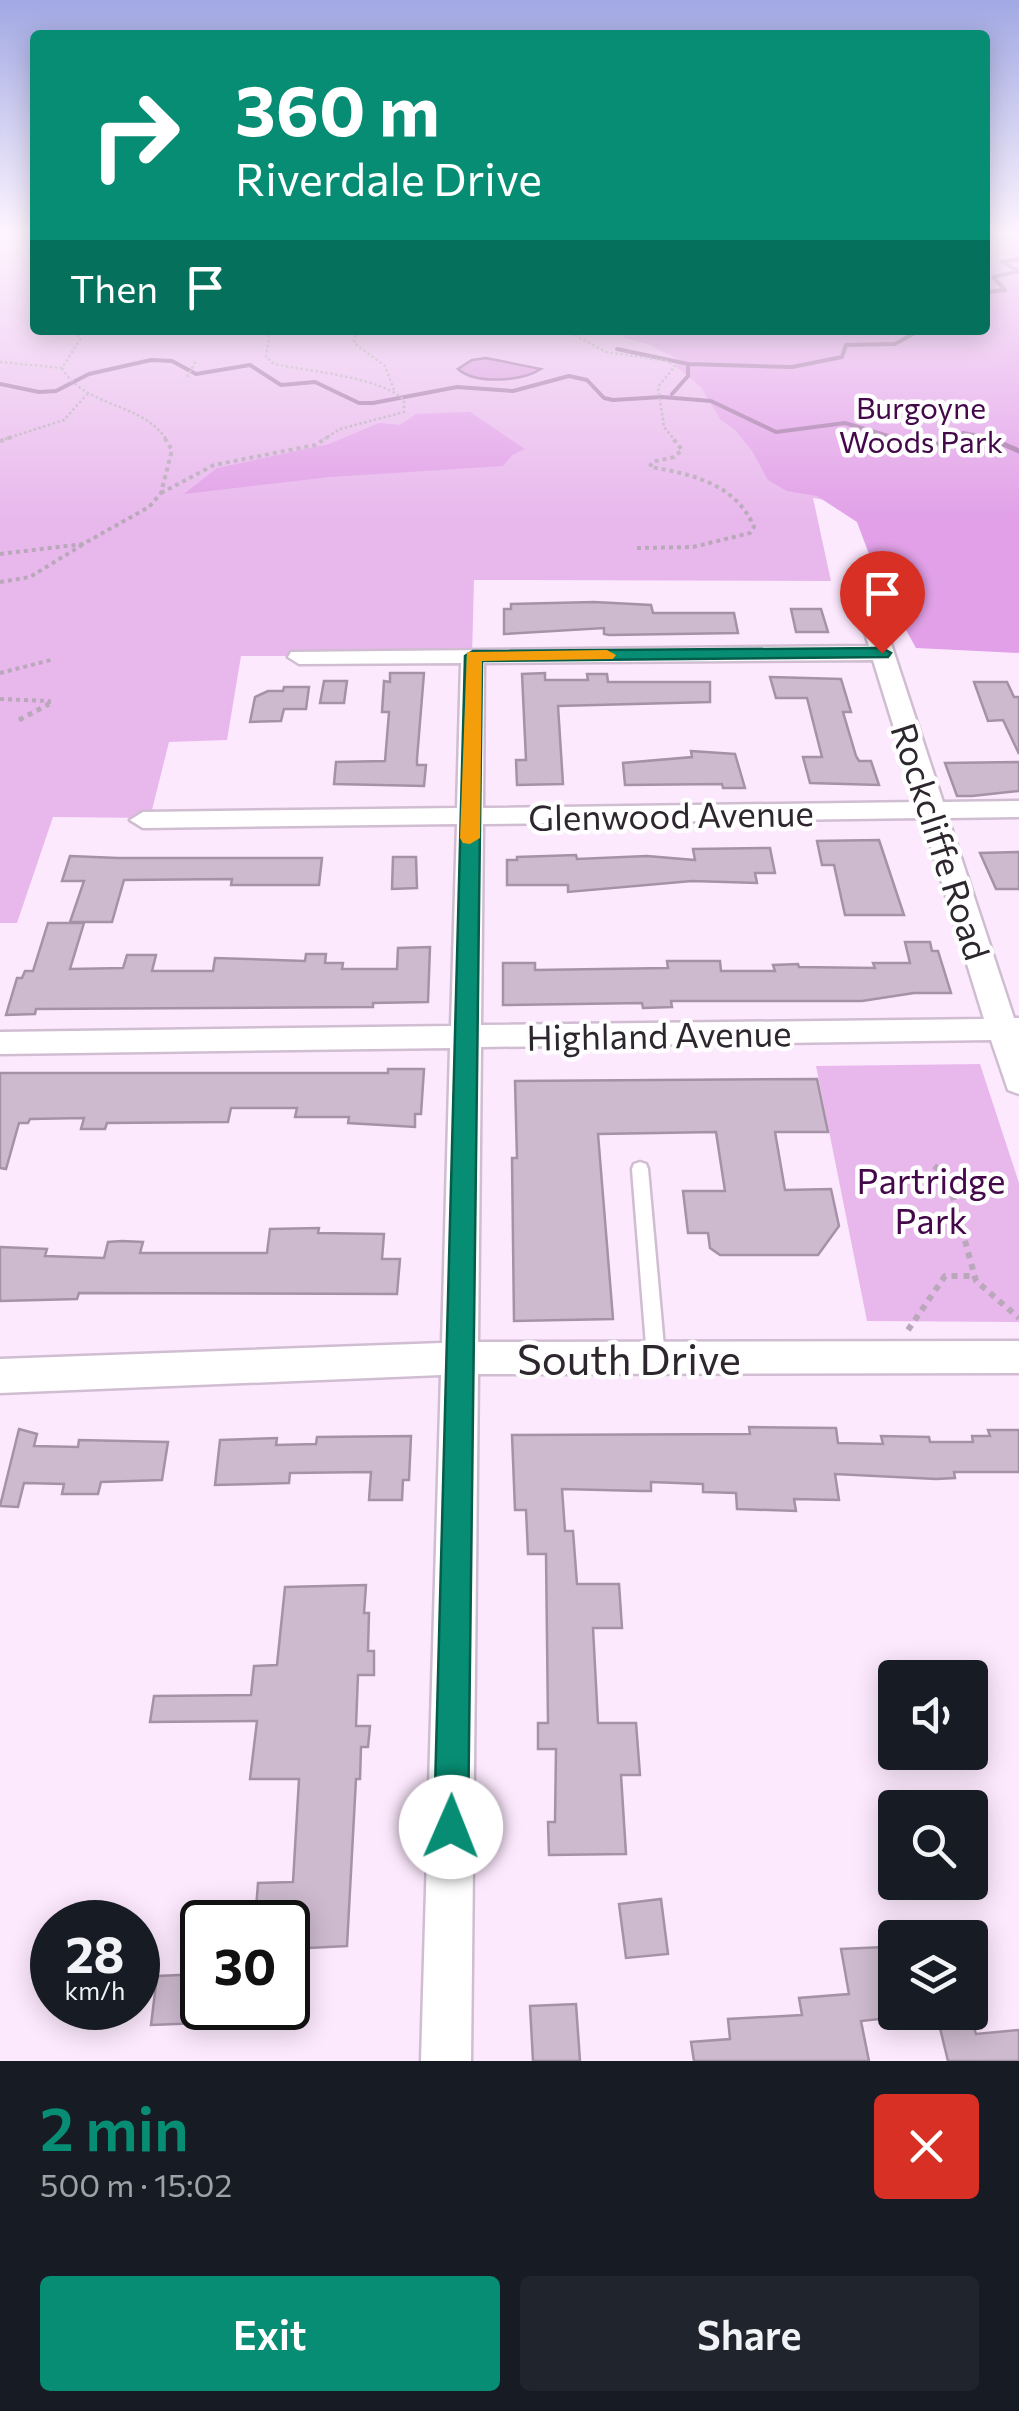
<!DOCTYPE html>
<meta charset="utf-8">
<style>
body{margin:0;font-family:Commissioner,sans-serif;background:#20242c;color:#f1f3f6;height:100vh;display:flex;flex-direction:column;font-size:38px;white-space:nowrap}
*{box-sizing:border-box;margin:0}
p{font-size:32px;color:#9ea1a6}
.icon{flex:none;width:55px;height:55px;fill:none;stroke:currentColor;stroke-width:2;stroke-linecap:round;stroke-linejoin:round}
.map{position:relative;height:2061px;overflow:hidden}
.sheet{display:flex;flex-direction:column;background:#171b24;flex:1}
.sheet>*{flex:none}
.top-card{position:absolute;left:30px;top:30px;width:960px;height:305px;border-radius:10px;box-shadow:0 5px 25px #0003;background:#078d73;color:#fff;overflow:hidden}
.fabs{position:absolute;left:878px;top:1660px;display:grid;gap:20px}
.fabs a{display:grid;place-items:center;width:110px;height:110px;border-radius:10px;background:#171b24;box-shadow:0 5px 25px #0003;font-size:50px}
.speed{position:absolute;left:30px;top:1900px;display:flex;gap:20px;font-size:50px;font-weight:700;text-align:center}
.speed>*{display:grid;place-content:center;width:130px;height:130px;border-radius:50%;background:#171b24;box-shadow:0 5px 25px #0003;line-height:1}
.speed small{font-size:25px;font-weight:400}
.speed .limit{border:5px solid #111;border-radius:15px;background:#fff;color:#111}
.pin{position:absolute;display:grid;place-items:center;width:85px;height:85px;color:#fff;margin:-102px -42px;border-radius:50% 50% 50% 0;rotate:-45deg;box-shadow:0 0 10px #0007}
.pin .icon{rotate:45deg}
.me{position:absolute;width:110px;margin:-55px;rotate:1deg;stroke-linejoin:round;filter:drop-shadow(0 0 8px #0008)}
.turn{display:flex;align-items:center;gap:35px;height:210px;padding:0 40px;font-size:45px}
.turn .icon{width:130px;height:130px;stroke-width:2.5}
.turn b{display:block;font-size:70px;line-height:85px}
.then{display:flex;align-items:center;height:95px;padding:0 40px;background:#0003;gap:20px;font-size:38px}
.round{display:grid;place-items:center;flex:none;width:105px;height:105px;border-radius:10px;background:#20242c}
.overview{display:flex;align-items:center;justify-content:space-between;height:170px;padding:0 40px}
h1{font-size:60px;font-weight:600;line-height:75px;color:#078d73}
.primary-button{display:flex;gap:20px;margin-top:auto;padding:20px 40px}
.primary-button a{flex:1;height:115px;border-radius:10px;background:#078d73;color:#fff;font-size:40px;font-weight:600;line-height:115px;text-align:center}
.primary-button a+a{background:#20242c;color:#f1f3f6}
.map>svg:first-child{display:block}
</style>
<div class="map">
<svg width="1019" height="2061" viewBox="0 0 1019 2061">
<rect width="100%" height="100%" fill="#fde9fe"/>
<path fill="#e8b8ec" d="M0 231H35V330H985V231H1019L938 519 813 498 831 581 474 580 472 656H241L227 740 169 742 150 818 53 817 17 923H0Z
M980 1064 1019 1183V1322L867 1321 816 1066Z"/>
<path fill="#e1a0e7" d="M985 231H1019V653L916 648 879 581 857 522 817 496 787 491 768 480 752 451 735 430 720 419 701 387 675 366 681 361 648 344 624 338 619 330H985Z
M470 412 525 449 512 455 503 466 330 477 184 494 217 468 329 444 379 423 400 425 416 414Z"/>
<path fill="#d695dc" stroke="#a474a8" stroke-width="2.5" d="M486 358 541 369C522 381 476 385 458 369L472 360Z"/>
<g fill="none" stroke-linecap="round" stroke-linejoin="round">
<path stroke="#a474a8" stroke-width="4" d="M1019 259 1002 262 1019 271
M985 292 1005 290 993 277 1019 271
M617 349 688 364
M0 384 39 392 56 391 89 374 151 360 172 361 196 374 250 365 281 385 315 382 359 403H373L457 387 513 391 569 376 587 380 604 398 613 400 662 397 711 401 776 432 845 423 898 439
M672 394 688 376V364L792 367 842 357 846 345 895 344 920 330
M952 439 963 433 996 439"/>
<path stroke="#a474a8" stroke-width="5" d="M892 437 932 446 956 437
M987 437 1019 451"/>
</g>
<path fill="#cebacf" stroke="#a592a6" stroke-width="2.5" d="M594 602 651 605 653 613H734L738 633 609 635 604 634V628L504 634V609H511V604Z
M791 609H821L828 632H796Z
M390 673H424L417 759V765H426L424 786 334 784 336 762 385 761 389 712H382L384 681 390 682Z
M545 673V680H588L587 674H607L608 682H710V702L558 706 563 784 517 785 516 760H526L522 674Z
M770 677 841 679 851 712H843L856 756 859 761H871L879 785 810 783 803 757H822L807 698H776Z
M324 681H347L344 703H320Z
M974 682H1007L1014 697H1019V754L1003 720 988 721Z
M284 687H309L306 709H284L281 721 250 722 255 697 268 691H283Z
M691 751 735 754 745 788H723L722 784 625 785 623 763 692 757Z
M1019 762V791L972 796H957L945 763Z
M879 840 904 915H845L834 865H822L817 841Z
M770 848 775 873H755L757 883 692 881 568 892V885H507V860H517V857L576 855 577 859 647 856 695 860 693 849Z
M1019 852V889H996L980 853Z
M70 856 118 858H322L319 885H231L232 879 124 880 112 922H70L84 881H62Z
M393 857H416L417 888 392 889Z
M48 923H84L70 969 123 968 127 955H156L152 971H213L215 958 305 961 306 954H326L325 963H343L342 969H397L398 948 430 947 428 1002 373 1003V1007L36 1009 35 1014 6 1015 17 978H22L25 971H33Z
M905 942H930L932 951H938L951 993H914L862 1001H671L672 1007 643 1008 642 1003 503 1005V963H535V970L668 968 667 961H720L721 971H775L773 965 798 964 799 967 875 968 873 963H910Z
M388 1069H424L421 1114H415V1127L348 1123 349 1117H295L297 1108H231L228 1122 107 1123 105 1129H81L84 1118 30 1119 28 1123H19L6 1169 0 1168V1073H388Z
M817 1079 828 1132H775L785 1190 831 1189 839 1226 818 1255H720L710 1248 708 1233H688L683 1191H725L716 1132 598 1134 613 1319 514 1321 512 1158H517L515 1081Z
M319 1228 318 1233 384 1234 382 1259H400L397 1294 79 1293 77 1299 0 1301V1247L47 1249 45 1256 104 1258 108 1242 122 1241 143 1242 140 1253H267L270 1229Z
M749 1427 836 1428 838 1443 883 1444 881 1436 929 1437 930 1442H973L972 1436H990L988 1430H1019V1472H954L955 1478 936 1479 835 1474 839 1500 794 1499 796 1511 737 1509 736 1493 703 1492V1484L651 1482V1491H641L562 1489 565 1531H573L577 1584H619L622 1628H593L598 1723H636L640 1775H621L626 1854 549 1855 548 1822H555L556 1749H538V1723H548L546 1554H528L526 1510H515L512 1435 750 1434Z
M19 1429 37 1434 34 1446 78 1447 79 1440 168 1442 162 1480 101 1482 98 1494H62L64 1484 24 1483 18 1507 0 1506Z
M411 1436 409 1480H403L402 1500H369L371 1472 290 1473 289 1483 215 1485 220 1440 277 1438 276 1445 316 1444 317 1437Z
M366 1585 364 1613H369L368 1651H374V1675H358L356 1726H370L368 1747H361L360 1779H356L347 1946 288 1949V1922H255L258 1883 293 1882 299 1779H250L257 1721 150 1722 154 1696 251 1695 254 1666 277 1665 285 1587Z
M661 1899 668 1954 626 1958 619 1904Z
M884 1947 898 2017 861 2021 869 2061H694L691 2042 730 2039 728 2019 802 2015 799 1998 849 1994 841 1949Z
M202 1974V2023L151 2025 157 1976Z
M576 2004 580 2061H533L530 2006Z
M973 2025 976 2034 1019 2030V2061H948L940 2028Z"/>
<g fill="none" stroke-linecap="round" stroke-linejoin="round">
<g stroke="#d0bdd2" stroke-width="5">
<path id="service" d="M985 232H1019V236H985Z
M640 1162 646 1164 648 1169 665 1358 662 1364 656 1366 650 1364 647 1358 632 1169 634 1164Z"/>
</g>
<g stroke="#d0bdd2" stroke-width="5">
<path id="minor" d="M866 595 877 601 943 802 1019 801V817L948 818 1014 1018H1019V1094L1008 1090 991 1040 481 1047 478 1342 1019 1341V1373L478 1374 471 2061H421L441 1375 0 1393V1359L442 1343 450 1048 0 1054V1032L451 1026 457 824 143 828 130 820 143 812 457 808 461 663 299 664 288 657 291 652 869 646 855 601ZM873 660 917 802 483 808 484 663ZM922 818 984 1019 481 1025 483 824Z"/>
</g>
<path stroke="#b8a8b9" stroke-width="2.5" stroke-dasharray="2.5 2.5" stroke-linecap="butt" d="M270 330 266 357 274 364C307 371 381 377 404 400V412L340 429 324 439
M356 330 354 343 385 366 394 390
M566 330 606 352 667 361 675 366 658 387 664 427 674 439
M0 362 62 368 81 338 69 330
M62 368C85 408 142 402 166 439
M187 377 196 361
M5 439 64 420 89 392"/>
<path stroke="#b8a8b9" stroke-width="4" stroke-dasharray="4 4" stroke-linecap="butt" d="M0 441 12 437
M161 493 214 465 315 445 328 437
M637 548 693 547 750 533 754 527C736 484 692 474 650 467L652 462 674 457 682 450 672 437
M0 554 83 544 149 507 161 493 172 450 164 437
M0 582 30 577 82 545
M0 673 51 660
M0 699 49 701V706"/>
<path stroke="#b8a8b9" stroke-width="5" stroke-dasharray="5 5" stroke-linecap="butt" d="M19 720 49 704"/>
<path stroke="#b8a8b9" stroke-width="6" stroke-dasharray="6 6" stroke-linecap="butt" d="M934 1166 947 1175 976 1281 1019 1318
M908 1330 945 1276H974"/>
<use href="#service" fill="#fff" fill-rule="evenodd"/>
<use href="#minor" fill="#fff" fill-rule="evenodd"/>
</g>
<linearGradient id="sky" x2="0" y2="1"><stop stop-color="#a1a8e3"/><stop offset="0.45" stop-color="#fef5ff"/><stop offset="1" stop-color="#fef5ff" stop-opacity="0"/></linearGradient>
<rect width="1019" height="519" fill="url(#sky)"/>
<path fill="#078d73" stroke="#055c4b" stroke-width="2.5" d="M882 648 891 653 888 657 482 661 468 1827 463 1839 451 1844 439 1839 434 1827 465 656 473 651Z"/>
<path fill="#f59e0b" d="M607 650 616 655 613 659 482 661 480 838 470 844 463 843 460 838 467 652Z"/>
<g text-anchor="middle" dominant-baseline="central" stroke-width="9" stroke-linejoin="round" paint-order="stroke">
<g font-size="30" fill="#44084a" stroke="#fefefe">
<text x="921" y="406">Burgoyne<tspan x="921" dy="34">Woods Park</tspan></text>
</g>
<g font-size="35" fill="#2e262e" stroke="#fefefe">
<text transform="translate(671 814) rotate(-1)">Glenwood Avenue</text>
<text transform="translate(942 841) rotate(72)">Rockcliffe Road</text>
<text transform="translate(659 1034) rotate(-1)">Highland Avenue</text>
</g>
<g font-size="35" fill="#44084a" stroke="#fefefe">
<text x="931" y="1179">Partridge<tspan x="931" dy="40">Park</tspan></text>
</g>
<g font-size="42" fill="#2e262e" stroke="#fefefe">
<text x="629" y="1358">South Drive</text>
</g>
</g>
</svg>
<div class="fabs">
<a><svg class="icon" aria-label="sound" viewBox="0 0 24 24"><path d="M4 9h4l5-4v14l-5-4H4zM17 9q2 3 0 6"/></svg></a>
<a><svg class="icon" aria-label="search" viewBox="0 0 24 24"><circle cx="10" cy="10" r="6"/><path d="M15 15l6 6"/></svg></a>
<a><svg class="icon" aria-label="layers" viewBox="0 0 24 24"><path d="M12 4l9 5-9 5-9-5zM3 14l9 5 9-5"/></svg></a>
</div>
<div class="speed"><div>28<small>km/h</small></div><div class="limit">30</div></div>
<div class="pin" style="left:882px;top:653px;background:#d93025"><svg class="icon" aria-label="arrive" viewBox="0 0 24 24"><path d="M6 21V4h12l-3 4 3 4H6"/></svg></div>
<svg class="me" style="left:451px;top:1827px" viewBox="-20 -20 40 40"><circle r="19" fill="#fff"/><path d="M0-13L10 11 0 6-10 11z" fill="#078d73"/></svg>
<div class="top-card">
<div class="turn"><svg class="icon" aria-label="right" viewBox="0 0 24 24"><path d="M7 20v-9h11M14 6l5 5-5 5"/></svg><div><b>360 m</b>Riverdale Drive</div></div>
<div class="then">Then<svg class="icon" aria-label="arrive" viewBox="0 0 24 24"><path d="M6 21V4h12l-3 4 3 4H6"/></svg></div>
</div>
</div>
<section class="sheet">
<div class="overview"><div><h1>2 min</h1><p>500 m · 15:02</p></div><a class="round" style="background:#d93025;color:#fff"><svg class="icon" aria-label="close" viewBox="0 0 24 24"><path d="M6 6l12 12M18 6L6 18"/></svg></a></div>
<div class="primary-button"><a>Exit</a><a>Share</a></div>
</section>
